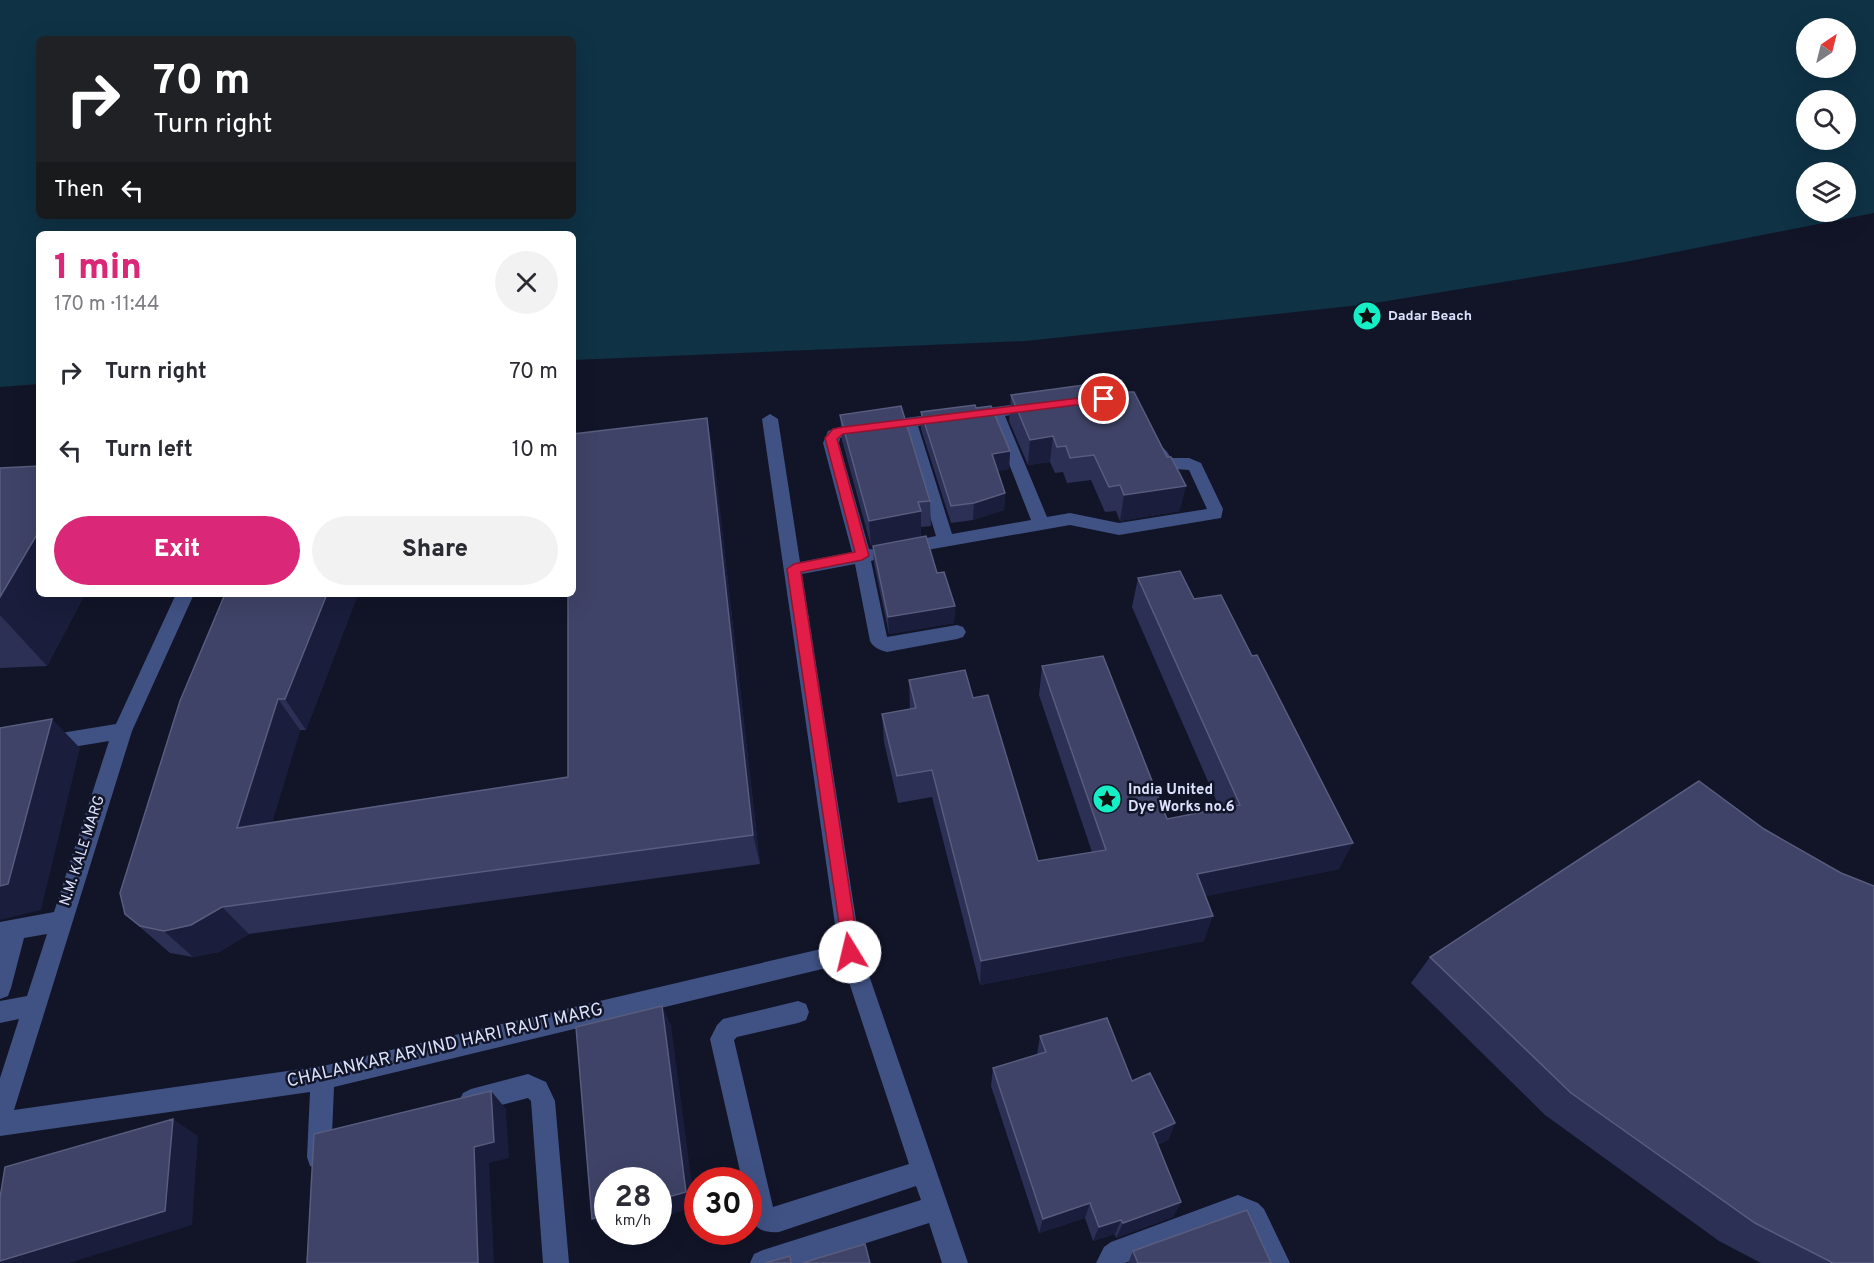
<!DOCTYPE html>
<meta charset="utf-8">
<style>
body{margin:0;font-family:Overpass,sans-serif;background:#f2f2f3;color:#2b2b33;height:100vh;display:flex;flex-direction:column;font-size:22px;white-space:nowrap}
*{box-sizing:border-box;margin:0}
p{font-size:20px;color:#7c7c81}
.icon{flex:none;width:33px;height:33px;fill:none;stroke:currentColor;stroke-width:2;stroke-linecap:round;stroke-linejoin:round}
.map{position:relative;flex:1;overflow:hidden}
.drawer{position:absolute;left:36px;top:231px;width:540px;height:366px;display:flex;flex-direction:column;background:#fff;border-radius:9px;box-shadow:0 6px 24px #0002}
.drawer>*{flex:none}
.hud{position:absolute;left:36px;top:36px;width:540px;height:183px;border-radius:9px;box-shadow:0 6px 24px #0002;background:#202124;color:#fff;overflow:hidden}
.needle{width:39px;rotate:35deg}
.buttons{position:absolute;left:1796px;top:18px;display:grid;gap:12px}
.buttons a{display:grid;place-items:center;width:60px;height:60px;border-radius:50%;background:#fff;box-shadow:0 6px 24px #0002;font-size:30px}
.speed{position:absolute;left:594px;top:1167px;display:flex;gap:12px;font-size:30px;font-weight:700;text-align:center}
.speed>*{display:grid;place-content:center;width:78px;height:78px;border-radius:50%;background:#fff;box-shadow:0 6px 24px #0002;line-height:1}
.speed small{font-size:15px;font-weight:400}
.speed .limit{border:9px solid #d22;background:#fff;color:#111}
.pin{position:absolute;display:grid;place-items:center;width:51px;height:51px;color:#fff;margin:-26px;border:3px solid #fff;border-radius:50%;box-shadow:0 2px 6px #0007}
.me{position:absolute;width:66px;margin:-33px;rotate:351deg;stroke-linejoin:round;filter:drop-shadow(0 0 4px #0008)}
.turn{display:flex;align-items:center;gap:21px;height:126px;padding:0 18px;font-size:27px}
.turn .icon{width:78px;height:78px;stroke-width:2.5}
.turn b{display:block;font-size:42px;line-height:51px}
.then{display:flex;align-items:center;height:57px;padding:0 18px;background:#0003;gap:12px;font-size:22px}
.round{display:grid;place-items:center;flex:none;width:63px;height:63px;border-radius:32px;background:#f2f2f3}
.headline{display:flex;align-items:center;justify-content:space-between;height:102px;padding:0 18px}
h1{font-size:36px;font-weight:800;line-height:45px;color:#db2777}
.action{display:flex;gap:12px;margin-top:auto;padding:12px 18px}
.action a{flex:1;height:69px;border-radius:36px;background:#db2777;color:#fff;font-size:24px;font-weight:800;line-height:69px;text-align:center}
.action a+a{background:#f2f2f3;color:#2b2b33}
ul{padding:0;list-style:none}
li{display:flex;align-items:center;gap:18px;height:78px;padding:0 18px}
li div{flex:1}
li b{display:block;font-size:22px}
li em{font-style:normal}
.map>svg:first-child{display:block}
</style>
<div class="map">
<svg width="1874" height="1263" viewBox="0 0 1874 1263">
<rect width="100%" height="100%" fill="#121528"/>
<path fill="#0f3245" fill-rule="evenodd" d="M0 0H1874V213L1625 262 1369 304 1026 341 573 360V234H39V384L0 387ZM1806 28H1845V68H1806ZM39 39H573V216H39ZM1806 100H1845V140H1806ZM1806 172H1845V212H1806Z"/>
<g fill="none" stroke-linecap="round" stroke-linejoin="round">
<path fill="#405284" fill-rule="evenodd" d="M1034 402 1039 404 1042 407 1039 410 1005 416 1047 517 1070 513 1119 523 1207 509 1189 470 1161 468 1150 451 1152 447C1163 444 1166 450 1171 458H1189L1201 463 1223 509 1221 518 1119 535 1070 525 904 554 898 552 896 548 898 544 936 536 903 428 846 436 840 438 839 443 869 549 880 550 883 554 880 558 871 561 887 637 957 625 963 627 966 632 963 637 957 639 887 652C880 650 874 648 870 641L855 564 802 574 861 952 968 1263H942L929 1223 804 1263H750L754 1254 763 1250 921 1200 916 1186 779 1232C744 1235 748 1206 748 1180H742L710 1039 717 1025 723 1019 798 1001 806 1004 809 1012 806 1020 798 1023 737 1037 734 1040 773 1207 909 1164 843 964 334 1087 331 1157 328 1166 319 1169 310 1166 307 1157 310 1092 0 1136V1078L19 1019 0 1023V1001L27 996 47 934 24 938 11 988 8 996 0 999V922L54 912 109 741 0 759V743L116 724 176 594H194L132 731 14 1110 323 1066 838 945 762 419 770 414 778 419 800 562 852 552 823 443 828 431 843 426 944 413 949 414 952 418 949 422 918 426 952 534 1031 520 991 418 972 420 964 415 972 410Z
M528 1074 546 1082 555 1101 569 1263H543L531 1101 528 1098 471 1113 463 1109 459 1101 463 1093 471 1089Z
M1238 1195 1258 1203 1264 1209 1290 1263H1263L1246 1227 1238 1221 1125 1263H1096L1104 1247 1111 1242Z"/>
</g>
<path fill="#2c3055" d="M1011 395 1180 511 1120 521 1116 511 1105 512 1091 480 1067 483 1063 472 1055 473 1050 462 1028 465 1009 421Z
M976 408 1010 451 1009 469 997 471 1005 493 1004 510 973 520 951 523 921 429V412Z
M840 415 930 501 931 526 921 527V537L937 573 955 606 954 623 889 634 874 563 873 546H871L842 440Z
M713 450 760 864 249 934 219 952 193 957 170 953 125 914 225 594H358L306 730H300L272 822 568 777Z
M0 468 39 594H85L47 666 0 668Z
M1138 578 1194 599 1339 869 1206 896 1204 941 980 985 932 797 898 803 884 742 882 714 910 709 909 680 973 698 1038 861 1092 852 1039 695 1042 666 1167 819 1220 809 1132 607Z
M1764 829 1841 873 1874 1263H1761L1719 1241 1545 1115 1411 983 1430 957Z
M1040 1036 1132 1081 1175 1123 1168 1140 1157 1145 1181 1202 1173 1217 1116 1238 1115 1234 1093 1241 1085 1218 1039 1233 991 1086 993 1068 1037 1055Z
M1133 1251 1271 1263H1128Z"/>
<path fill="#1a1d3b" d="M707 418 713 450 760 864 753 835Z
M1053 436 1050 462 1028 465 1030 440Z
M1010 451 1009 469 991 472 992 454Z
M1186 486 1180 511 1120 521 1124 495Z
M1005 493 1004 510 973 520 974 503Z
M921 511V537L871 546 869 521Z
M39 531V594H85L47 666 0 615V597Z
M327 594H358L306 730 285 699Z
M955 606 954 623 889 634 888 617Z
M278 699 300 730 262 857 237 828Z
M52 719 80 748 41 910 0 920V886Z
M1353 843 1339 869 1188 900 1197 874Z
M222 907 249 934 219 952 193 957 164 931Z
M1213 916 1204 941 980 985 981 961Z
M662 1006 671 1025 695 1207 658 1218Z
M491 1091 506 1109 509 1158 489 1163 494 1263H478L474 1147Z
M173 1119 198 1136 192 1225 69 1263H0V1261Z
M1175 1123 1168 1140 1145 1150 1153 1133Z
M1181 1202 1173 1217 1116 1238 1123 1223Z
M1090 1203 1085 1218 1039 1233 1043 1219Z
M608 1214V1232H609L604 1233 592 1219Z
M1121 1220 1115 1234 1093 1241 1099 1227Z"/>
<path fill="#3f4367" stroke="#585c7e" stroke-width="1.5" d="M1121 380 1128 392H1134L1167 457H1171L1186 486 1124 495 1120 485 1109 487 1094 455 1070 458 1066 446 1057 447 1053 436 1030 440 1011 395Z
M975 405 976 408 991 406 1010 451 992 454 1005 493 974 503 951 506 921 412Z
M901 406 930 501 918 502 921 511 869 521 840 415Z
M707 418 753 835 222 907 191 925 164 931 140 926 125 914 120 893 180 701 225 594H327L285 699H278L237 828 568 777V594H573V434Z
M39 466V531L0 597V468Z
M926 536 937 573 944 572 955 606 888 617 873 546Z
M1180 571 1194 599 1221 595 1252 656 1257 655 1353 843 1197 874 1213 916 981 961 932 770 897 776 882 714 916 708 909 680 965 670 973 698 988 695 1038 861 1106 850 1042 666 1103 656 1167 819 1240 805 1138 578Z
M52 719 8 884 0 886V728Z
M1699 781 1764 829 1841 873 1874 886V1263H1833L1755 1223 1571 1093 1430 957Z
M662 1006 686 1192 658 1200V1180H608V1214L592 1219 576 1027Z
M1107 1018 1132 1081 1150 1073 1175 1123 1153 1133 1181 1202 1123 1223 1121 1220 1099 1227 1090 1203 1043 1219 993 1068 1046 1052 1040 1036Z
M491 1091 494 1142 474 1147 478 1263H307L314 1134Z
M173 1119 165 1211 0 1261V1198L5 1167Z
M1247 1210 1271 1263H1138L1133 1251Z
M865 1244 870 1263H802Z
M790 1256 791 1263H765Z"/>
<path fill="#e11d48" stroke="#92132f" stroke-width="1.5" d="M1104 395 1108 396V401L843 434 837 439 869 556 862 560 801 572 859 952 856 957 850 959 844 957 787 569 794 564 855 552 825 438 833 429 843 427Z"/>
<defs>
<g id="sight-disc" transform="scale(1.5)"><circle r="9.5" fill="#15efc5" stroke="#121528"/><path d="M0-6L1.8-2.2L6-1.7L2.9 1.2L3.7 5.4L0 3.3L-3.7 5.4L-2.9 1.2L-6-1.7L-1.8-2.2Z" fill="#111"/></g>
</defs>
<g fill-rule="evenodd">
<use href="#sight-disc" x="1367" y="316"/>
<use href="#sight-disc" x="1107" y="799"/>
</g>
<g text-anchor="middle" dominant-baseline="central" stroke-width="5" stroke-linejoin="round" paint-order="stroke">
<g font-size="14" font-weight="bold" fill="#dce2fd" stroke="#121528" text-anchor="start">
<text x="1388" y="316">Dadar Beach</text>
</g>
<g font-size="15" font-weight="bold" fill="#dce2fd" stroke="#121528" text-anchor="start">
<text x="1128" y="790">India United<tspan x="1128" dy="17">Dye Works no.6</tspan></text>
</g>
<g font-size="15" fill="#dce2fd" stroke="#121528">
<text transform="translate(83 851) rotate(-72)">N.M. KALE MARG</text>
</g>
<g font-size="18" fill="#dce2fd" stroke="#121528">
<text transform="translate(445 1046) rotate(-13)">CHALANKAR ARVIND HARI RAUT MARG</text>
</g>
</g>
</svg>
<div class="buttons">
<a><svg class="needle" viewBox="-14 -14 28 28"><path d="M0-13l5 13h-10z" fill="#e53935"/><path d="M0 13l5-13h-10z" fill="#7c7c81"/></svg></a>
<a><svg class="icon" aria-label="search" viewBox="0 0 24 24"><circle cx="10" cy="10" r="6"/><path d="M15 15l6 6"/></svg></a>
<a><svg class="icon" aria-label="layers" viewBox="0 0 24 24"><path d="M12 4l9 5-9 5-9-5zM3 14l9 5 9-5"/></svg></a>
</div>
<div class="speed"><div>28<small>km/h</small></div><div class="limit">30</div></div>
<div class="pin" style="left:1104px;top:399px;background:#d93025"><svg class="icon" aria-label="arrive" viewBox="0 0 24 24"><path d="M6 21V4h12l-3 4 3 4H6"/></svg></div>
<svg class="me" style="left:850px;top:952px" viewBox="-20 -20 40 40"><circle r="19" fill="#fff"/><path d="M0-13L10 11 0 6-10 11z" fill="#e11d48"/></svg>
<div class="hud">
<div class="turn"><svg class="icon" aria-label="right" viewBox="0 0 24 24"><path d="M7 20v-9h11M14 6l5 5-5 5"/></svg><div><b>70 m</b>Turn right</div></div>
<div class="then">Then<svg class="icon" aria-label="left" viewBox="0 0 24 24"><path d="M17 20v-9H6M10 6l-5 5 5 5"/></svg></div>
</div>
<section class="drawer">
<div class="headline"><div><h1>1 min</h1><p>170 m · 11:44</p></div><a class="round"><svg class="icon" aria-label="close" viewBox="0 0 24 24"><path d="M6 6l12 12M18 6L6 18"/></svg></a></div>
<ul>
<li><svg class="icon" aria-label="right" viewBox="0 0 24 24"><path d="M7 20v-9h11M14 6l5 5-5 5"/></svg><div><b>Turn right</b></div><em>70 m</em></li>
<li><svg class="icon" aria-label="left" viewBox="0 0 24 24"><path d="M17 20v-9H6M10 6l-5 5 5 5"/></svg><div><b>Turn left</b></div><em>10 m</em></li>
</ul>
<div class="action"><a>Exit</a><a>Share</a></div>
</section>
</div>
